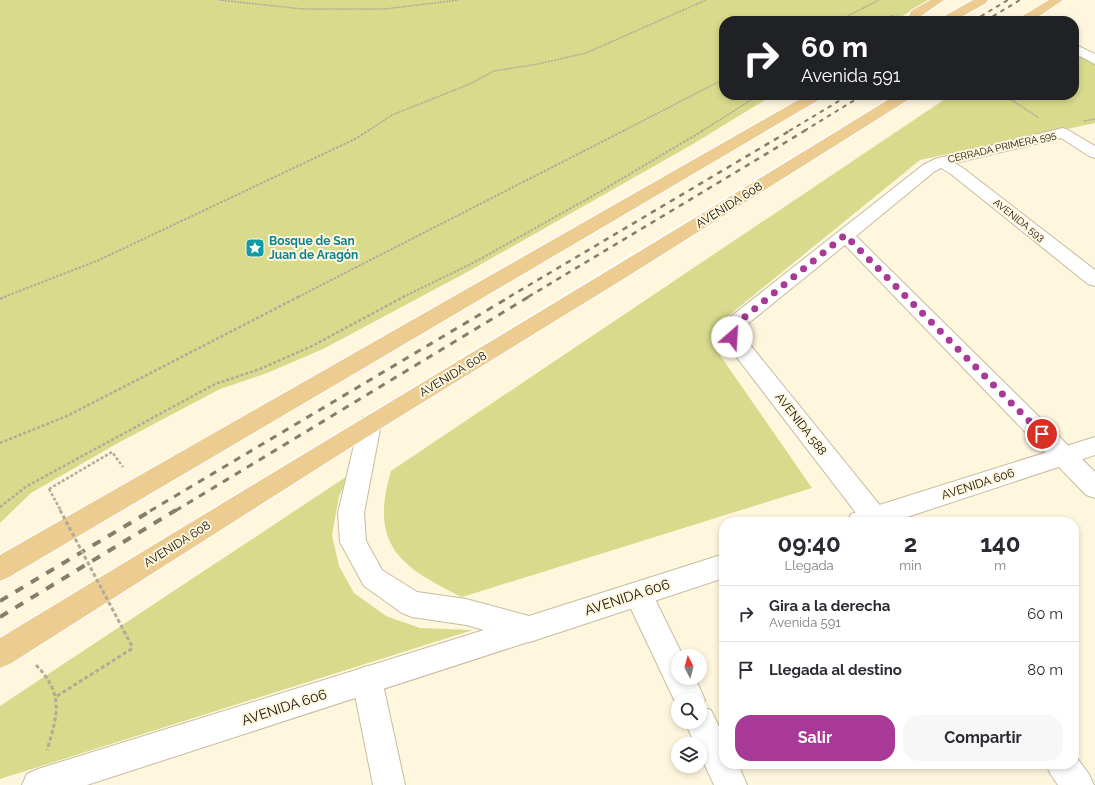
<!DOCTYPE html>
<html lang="es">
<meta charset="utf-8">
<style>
body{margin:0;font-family:Raleway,sans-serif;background:#f7f7f7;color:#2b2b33;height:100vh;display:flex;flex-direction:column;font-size:15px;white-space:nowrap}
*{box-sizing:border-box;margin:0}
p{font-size:13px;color:#7c7c81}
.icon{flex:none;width:22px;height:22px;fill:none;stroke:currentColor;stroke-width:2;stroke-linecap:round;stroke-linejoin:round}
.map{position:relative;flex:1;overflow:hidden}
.drawer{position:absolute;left:719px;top:517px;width:360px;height:252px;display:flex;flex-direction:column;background:#fff;border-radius:16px;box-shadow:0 2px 6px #0003}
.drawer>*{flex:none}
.hud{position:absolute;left:719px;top:16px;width:360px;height:84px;border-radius:16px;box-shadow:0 2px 6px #0003;background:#202124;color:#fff;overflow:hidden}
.needle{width:26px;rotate:354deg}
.controls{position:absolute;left:671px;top:649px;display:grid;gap:8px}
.controls a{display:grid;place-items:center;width:36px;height:36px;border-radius:50%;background:#fff;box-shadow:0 2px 6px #0003;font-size:20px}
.pin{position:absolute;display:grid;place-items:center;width:34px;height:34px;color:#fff;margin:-17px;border:2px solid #fff;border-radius:50%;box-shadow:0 1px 4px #0007}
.me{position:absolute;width:44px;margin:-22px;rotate:26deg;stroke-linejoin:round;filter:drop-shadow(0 0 3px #0008)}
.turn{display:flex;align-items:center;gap:14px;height:84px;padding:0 16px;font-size:18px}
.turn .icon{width:52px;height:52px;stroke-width:2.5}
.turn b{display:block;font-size:28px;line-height:34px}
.eta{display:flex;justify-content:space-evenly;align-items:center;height:68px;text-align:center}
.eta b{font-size:24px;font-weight:700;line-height:28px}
.action{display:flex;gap:8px;margin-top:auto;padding:8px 16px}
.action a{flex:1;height:46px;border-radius:16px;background:#a93996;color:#fff;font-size:16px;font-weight:700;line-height:46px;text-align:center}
.action a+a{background:#f7f7f7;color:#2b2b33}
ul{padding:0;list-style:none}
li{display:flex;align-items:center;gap:12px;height:56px;padding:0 16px;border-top:1px solid #e1e1e2}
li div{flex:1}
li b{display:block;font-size:15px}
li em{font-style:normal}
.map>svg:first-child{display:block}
</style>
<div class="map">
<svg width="1095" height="785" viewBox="0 0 1095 785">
<rect width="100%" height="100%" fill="#fff6de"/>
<path fill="#d8db8c" d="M0 0H929L894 21H724V95H773L693 144 469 271 323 349 267 373 220 389 118 443 31 493 0 523Z
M1074 52 1095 64V123L920 160 722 321 713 345 812 488 462 597C400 567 369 545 391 471L951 95H1074Z
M349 475 339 496 332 535 339 566 354 593 386 616 420 628 473 630 0 779V706Z"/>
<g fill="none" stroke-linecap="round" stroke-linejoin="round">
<g stroke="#c7bc9f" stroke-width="2">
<path id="minor" d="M1074 44 1095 54V64L1074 53Z
M1063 128 1068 130 1095 146V158L1089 156 1061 138 955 163 963 168 1095 270V286L1088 284 951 174 941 168 935 171 856 236 1095 472V498L1086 495 845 245 745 326 743 336 887 514 891 522H863L725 342 722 337 729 318 923 165 935 159Z
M638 582 648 585 683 656H678V678H695L705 700 702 707 711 710 724 737V764H738L747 785H714L700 755V744H695L685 722H700V700H678V708L624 594 628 585Z
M367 666 377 670 382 680 405 785H373L352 680 357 670Z
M1074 754 1089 774 1094 785H1058L1051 775 1046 764H1074Z"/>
</g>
<g stroke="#c7bc9f" stroke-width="2">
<path id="tertiary" d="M370 415 378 418 381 424 364 513 366 541 382 570 417 592 466 599 529 616 724 554V578L530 642H528L87 785H22L27 774 38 769 484 630 466 625 412 617 402 613 364 586 340 542 338 513 359 424 362 418Z
M1095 437V455L892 522H847L851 514 860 511Z"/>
</g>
<g stroke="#fff" stroke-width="2">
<path id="trunk" d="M930 0H944L921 16 919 21H907L911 11Z
M973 0H988L986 3 954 21H939L941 18Z
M1049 0H1063L1032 21H1017L1019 18Z
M807 95H824L822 98 9 577 0 581V555Z
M896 95H913L911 98 625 278 378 430 10 664 0 668V638C298 457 598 278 896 95Z"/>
</g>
<path stroke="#b2ab97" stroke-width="1.5" stroke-dasharray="2 1" stroke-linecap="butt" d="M219 0 303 9H385L459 0
M838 21 879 0
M883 21 893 15
M1004 95 1039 118
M1084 121 1095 119
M368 131 392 115 470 84 494 71 538 64 586 53 706 0
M623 131 724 79
M702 131 759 95"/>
<path stroke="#b2ab97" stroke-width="2" stroke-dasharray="2.5 1.5" stroke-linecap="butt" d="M4 297 99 260 355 139 369 130
M298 297 625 130
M403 297 473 263 596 194 704 130"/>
<path stroke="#b2ab97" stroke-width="2.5" stroke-dasharray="3 2" stroke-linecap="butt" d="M0 299 6 296
M0 443 67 416 300 296
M49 489 112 452 123 467
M0 507 27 486 215 384 260 369 312 346 405 296"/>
<path stroke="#b2ab97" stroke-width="3" stroke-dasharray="4 2.5" stroke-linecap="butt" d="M36 665C64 694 58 714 47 750
M57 696 133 648"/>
<use href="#minor" fill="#fff" fill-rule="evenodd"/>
<use href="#tertiary" fill="#fff" fill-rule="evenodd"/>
<use href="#trunk" fill="#eccc90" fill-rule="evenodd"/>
<path stroke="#847e6d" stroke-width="2" stroke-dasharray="4.5 4.5" stroke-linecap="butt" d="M973 21 1008 0
M985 21 1020 0
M789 131 849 95
M804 131 863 95"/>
<path stroke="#847e6d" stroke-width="2.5" stroke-dasharray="5.5 5.5" stroke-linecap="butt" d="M509 297 791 130
M528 297 806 130"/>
<path stroke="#847e6d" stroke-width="3" stroke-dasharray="7 7" stroke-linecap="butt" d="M150 511 511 296
M175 511 530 296"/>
<path stroke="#847e6d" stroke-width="4" stroke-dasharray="9 9" stroke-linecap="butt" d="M0 601 152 510
M0 617 176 510"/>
<path stroke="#b2ab97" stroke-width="2.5" stroke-dasharray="3 2" stroke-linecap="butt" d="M49 489 61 511"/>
<path stroke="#b2ab97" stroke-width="3" stroke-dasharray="4 2.5" stroke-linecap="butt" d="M60 510 133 648"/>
</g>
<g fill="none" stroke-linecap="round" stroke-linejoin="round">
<path stroke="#a93996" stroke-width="7" stroke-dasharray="0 12.6" d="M732 337 736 324 845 235 1042 434"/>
</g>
<defs>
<g id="sight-square" transform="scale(1)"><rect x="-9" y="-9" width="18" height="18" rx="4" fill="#0f9aa8" stroke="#fff6de"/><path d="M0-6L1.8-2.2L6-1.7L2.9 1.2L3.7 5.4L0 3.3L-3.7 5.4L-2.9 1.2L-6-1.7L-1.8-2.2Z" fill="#fff"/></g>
</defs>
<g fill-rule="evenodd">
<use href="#sight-square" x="255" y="248"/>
</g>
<g text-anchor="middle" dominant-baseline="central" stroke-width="4" stroke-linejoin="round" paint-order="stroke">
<g font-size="10" fill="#130f05" stroke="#fff6de">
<text transform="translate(1002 147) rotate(-13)">CERRADA PRIMERA 595</text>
<text transform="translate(1019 220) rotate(38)">AVENIDA 593</text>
</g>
<g font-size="12" fill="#130f05" stroke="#fff6de">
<text transform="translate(729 205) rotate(-32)">AVENIDA 608</text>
<text transform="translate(453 374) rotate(-31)">AVENIDA 608</text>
<text transform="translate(801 424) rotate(52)">AVENIDA 588</text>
<text transform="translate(978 484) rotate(-18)">AVENIDA 606</text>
<text transform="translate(177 544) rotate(-32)">AVENIDA 608</text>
</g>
<g font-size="12" font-weight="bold" fill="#0d838f" stroke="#fff6de" text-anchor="start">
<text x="269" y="241">Bosque de San<tspan x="269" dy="14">Juan de Aragón</tspan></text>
</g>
<g font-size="14" fill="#130f05" stroke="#fff6de">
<text transform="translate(627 597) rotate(-18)">AVENIDA 606</text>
<text transform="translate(284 707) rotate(-18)">AVENIDA 606</text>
</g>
</g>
</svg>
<div class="controls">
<a><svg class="needle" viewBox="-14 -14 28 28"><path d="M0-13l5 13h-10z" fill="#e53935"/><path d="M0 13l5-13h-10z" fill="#7c7c81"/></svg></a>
<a><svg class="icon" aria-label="search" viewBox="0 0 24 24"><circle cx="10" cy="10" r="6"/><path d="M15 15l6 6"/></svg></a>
<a><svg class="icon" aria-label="layers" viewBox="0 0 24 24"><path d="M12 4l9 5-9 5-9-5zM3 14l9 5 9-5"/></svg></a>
</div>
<div class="pin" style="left:1042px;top:434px;background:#d93025"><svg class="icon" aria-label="arrive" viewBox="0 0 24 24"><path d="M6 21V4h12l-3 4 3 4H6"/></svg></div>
<svg class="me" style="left:732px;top:337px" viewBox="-20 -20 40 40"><circle r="19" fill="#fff"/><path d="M0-13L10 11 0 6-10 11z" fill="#a93996"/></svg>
<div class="hud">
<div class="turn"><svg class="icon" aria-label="right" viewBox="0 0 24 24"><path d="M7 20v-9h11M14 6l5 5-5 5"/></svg><div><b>60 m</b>Avenida 591</div></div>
</div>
<section class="drawer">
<div class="eta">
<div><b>09:40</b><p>Llegada</p></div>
<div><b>2</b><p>min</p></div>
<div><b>140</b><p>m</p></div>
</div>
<ul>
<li><svg class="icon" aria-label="right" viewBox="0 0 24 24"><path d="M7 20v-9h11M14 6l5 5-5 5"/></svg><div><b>Gira a la derecha</b><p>Avenida 591</p></div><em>60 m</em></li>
<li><svg class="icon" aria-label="arrive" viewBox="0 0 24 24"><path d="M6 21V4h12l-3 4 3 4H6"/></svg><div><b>Llegada al destino</b></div><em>80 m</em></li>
</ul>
<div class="action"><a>Salir</a><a>Compartir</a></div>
</section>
</div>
